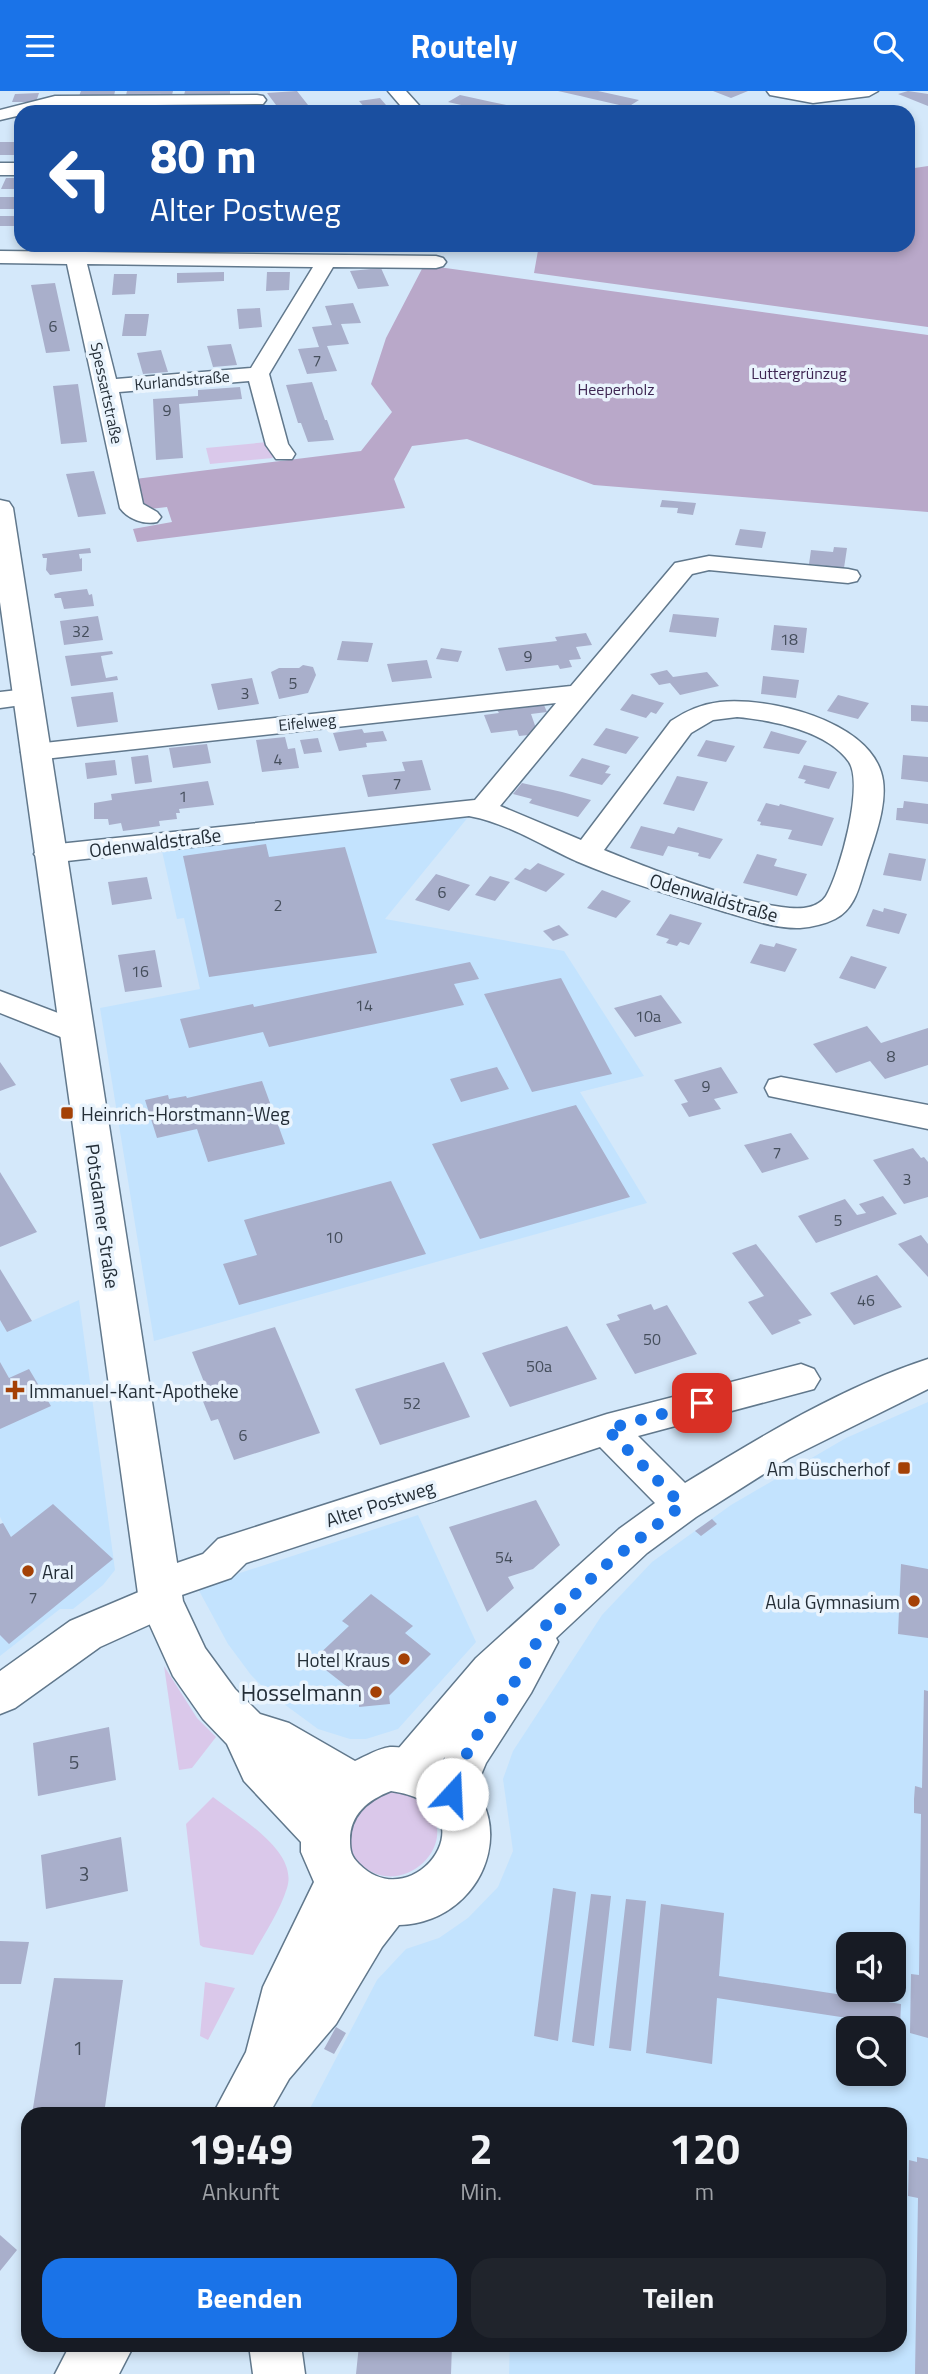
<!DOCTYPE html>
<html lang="de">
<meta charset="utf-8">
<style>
body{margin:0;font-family:"Titillium Web",sans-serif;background:#20242c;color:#f1f3f6;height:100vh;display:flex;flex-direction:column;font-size:26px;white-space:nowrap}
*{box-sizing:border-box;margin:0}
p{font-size:23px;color:#9ea1a6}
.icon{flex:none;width:38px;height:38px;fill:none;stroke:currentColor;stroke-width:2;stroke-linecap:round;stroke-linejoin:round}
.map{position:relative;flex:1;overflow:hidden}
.details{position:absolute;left:21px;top:2016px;width:886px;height:245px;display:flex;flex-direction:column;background:#171b24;border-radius:21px;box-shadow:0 4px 10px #0003}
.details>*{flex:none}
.guide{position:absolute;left:14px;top:14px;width:901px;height:147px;border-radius:21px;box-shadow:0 4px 10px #0003;background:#1a4fa0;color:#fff;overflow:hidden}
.fabs{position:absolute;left:836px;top:1841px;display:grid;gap:14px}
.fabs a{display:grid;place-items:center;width:70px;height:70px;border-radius:14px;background:#171b24;box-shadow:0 4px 10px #0003;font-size:35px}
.pin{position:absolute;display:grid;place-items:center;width:60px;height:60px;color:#fff;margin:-30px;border-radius:14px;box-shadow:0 4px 10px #0006}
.me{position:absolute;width:77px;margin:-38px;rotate:20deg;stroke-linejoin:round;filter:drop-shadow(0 0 5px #0008)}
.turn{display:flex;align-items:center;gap:24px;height:147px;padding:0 21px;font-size:32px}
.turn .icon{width:91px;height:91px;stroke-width:2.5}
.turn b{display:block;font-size:49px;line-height:60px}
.eta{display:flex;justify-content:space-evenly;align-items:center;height:119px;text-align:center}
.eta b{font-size:42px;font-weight:700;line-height:49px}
.button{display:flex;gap:14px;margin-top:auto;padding:14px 21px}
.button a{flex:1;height:80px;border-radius:21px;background:#1a73e8;color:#fff;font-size:28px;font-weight:700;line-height:80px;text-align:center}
.button a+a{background:#20242c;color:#f1f3f6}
header{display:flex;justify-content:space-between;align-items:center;height:91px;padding:0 21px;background:#1a73e8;color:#fff;font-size:32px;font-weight:700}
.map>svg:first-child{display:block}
</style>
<header><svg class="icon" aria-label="menu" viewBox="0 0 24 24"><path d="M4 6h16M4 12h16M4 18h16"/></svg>Routely<svg class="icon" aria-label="search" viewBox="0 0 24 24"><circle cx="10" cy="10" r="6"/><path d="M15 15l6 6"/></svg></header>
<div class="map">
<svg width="928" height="2283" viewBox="0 0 928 2283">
<rect width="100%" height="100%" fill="#d4e8fa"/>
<path fill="#c3e3fe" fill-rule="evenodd" d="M469 725 385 828 564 860 644 985 580 1001 647 1112 154 1250 100 917 200 898 184 827 177 828 162 760Z
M79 1209 115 1479 103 1494 73 1518H60L0 1565V1433L3 1432 0 1426V1229L7 1241Z
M928 1311V2283H509L510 2254H900V2023H307L377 1889 406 1858 439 1847 468 1827 498 1796 513 1760 503 1688 513 1660 602 1524 652 1471 731 1414 846 1347ZM849 1853H894V1899H849ZM849 1937H894V1983H849Z
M418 1424 476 1551 398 1638 366 1648H350L318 1638 269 1602 251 1584 228 1553 197 1496Z"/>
<path fill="#dac8ea" d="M268 351 273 367 210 373 206 357Z
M164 1575 197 1627 216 1646 192 1677 179 1679Z
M389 1700C401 1700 415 1704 424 1713 470 1756 385 1826 347 1755L356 1717Z
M213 1706C238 1726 299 1760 287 1797 280 1820 264 1843 253 1864L203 1856 200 1854 186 1733Z
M205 1891 235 1897 208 1949 200 1945Z"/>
<path fill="#b9a8c9" d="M928 75V236L534 182 539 154H908V78Z
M424 174 928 244V421L594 394 467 348 412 355 394 388 405 417 137 451 133 438 172 431 167 416 142 419 135 388 361 360 392 321 371 293 386 247Z"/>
<path fill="#a9afcb" d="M81 0H115L114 5H79Z
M127 0H173L172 4H126Z
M185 0H230V3L184 4Z
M297 0 308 14 279 18 267 2Z
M558 0H598L639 9 628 16Z
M713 0H748L731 7Z
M908 0 928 3V15L898 3Z
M39 2 36 11H12L15 3Z
M460 4 492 11 526 18 522 21H492L448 11Z
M380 7 386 14 366 18 359 10Z
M0 51H19L14 64H0Z
M6 87H21V98H1Z
M0 106H21V118H0Z
M0 125H21V135H0Z
M381 177 389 195 358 198 350 180Z
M224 181V190L177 192V182Z
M267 181H290L289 199 266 200Z
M114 183H137L135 203 112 204Z
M55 192 70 260 46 262 31 194Z
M353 212 361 232 341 233 349 253 327 255 337 280 307 283 298 258 319 256 312 236 332 234 325 215Z
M260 217 262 236 239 238 237 218Z
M125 223H149L146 245H122Z
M231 253 237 274 213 276 207 255Z
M161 259 168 281 143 283 137 262Z
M312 291 325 329H327L334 349 308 351 301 332H298L286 294Z
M78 293 87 351 61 353 53 295Z
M240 296 242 308 179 313 183 367 156 369 153 308 198 305V299Z
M94 380 106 423 78 426 66 383Z
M662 409 696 412 693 424 677 422 678 417 660 416Z
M740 438 766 441 762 457 735 454Z
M834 456 847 457 844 477 809 473 811 459 833 461Z
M90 457 91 462 79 463 80 468 82 467V480L50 484 46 479 47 467H43L42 463Z
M87 498 89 504 92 503 94 515 64 518 61 507H55L54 503 61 501Z
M673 523 719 527 716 546 669 541Z
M98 525 103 549 64 554 60 530Z
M774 534 807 537 804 562 771 559Z
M586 542 592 554 576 556 581 568 569 569 572 576 560 578 558 574 506 580 498 557 557 550 555 546Z
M342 550 373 552 368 571 337 569Z
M441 557 462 560 458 571 436 568Z
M112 560 113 563 101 565 103 575 106 587 117 585 118 589 71 595 65 565Z
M427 569 432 587 392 591 387 573Z
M303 574 313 576 316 584 308 602 279 608 271 581 279 577H299Z
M667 579 673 586 707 581 719 595 680 604 670 592 659 594 650 583Z
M763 585 799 589 796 607 761 603Z
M252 587 259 613 218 619 211 593Z
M113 601 118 631 77 636 71 606Z
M632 603 664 612 656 623 651 621 646 627 620 619Z
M838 604 869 612 858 628 827 620Z
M544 614 547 621 531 623 538 643 519 645 517 639 491 642 484 624 499 622 497 619Z
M911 614 928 615V631L911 630Z
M606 637 639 646 626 663 593 654Z
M362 638 364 642 383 640 387 650 366 652 367 656 339 660 333 642Z
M771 640 807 650 799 663 763 657Z
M285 646 288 658 295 657 299 677 262 681 256 649Z
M318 647 322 661 304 663 300 649Z
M706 649 735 655 726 671 697 665Z
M207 653 211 672 173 677 169 657Z
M148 664 152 691 135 693 131 666Z
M903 664 928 666V691L901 688Z
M582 667 610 675 605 682 611 683 602 694 569 685Z
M115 669 117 684 87 688 85 672Z
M422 669 431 699 368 706 362 684 405 680 402 671Z
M804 674 837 681 829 698 804 692 806 689 798 687Z
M677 685 708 691 694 720 663 713Z
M208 690 214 714 179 718 180 722H176L177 728 159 730 160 735 123 740 121 732 109 734 108 728H94V712L112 709 111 703Z
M522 692 562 701 591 709 578 726 529 712 532 708 513 703Z
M904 710 928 713V733L896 729 897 717H903Z
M766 712 779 715 780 713 834 727 822 755 788 748 792 739 760 734 761 731 757 730Z
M641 735 674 743 678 736 723 748 710 768 698 765 699 762 668 755 663 765 630 757Z
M266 753 269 766 345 756 377 862 209 886 183 765Z
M889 762 926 768 921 790 883 784Z
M757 763 777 768 774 775 807 783 797 805 743 792Z
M538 772 565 783 546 801 514 788 525 777 530 779Z
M436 783 470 794 449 820 415 809Z
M490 785 510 791 495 810 475 804Z
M147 786 152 808 112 814 108 791Z
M602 799 631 810 616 827 587 817Z
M884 817 907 823 899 843 866 835 873 818 883 821Z
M670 823 702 832 689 854 680 851 677 855 666 852 669 848 656 844Z
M559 834 569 844 553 850 543 840Z
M776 852 797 858 785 881 750 872 760 853 774 856Z
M155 859 162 896 125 901 118 864Z
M851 865 887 876 875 898 839 887Z
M470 871 479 888 454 893 464 914 269 956 263 941 189 957 180 928 253 913 254 916Z
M561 887 612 983 532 1001 484 903Z
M661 904 682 932 635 946 614 917Z
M867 935 881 952 928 937V974L885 988 870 970 836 982 813 953Z
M0 971 16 994 0 1000Z
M497 976 509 998 461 1011 450 988Z
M721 976 738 1002 714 1008 721 1018 689 1026 681 1013 688 1011 674 989Z
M262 990 285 1053 208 1071 197 1038 157 1047 145 1009 168 1004 169 1008 186 1005 187 1007Z
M576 1014 630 1106 480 1148 432 1053Z
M791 1042 809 1068 762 1082 744 1054Z
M913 1057 921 1067 924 1066 928 1071V1106L904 1113 873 1069Z
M0 1081 37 1141 0 1156Z
M391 1090 426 1163 239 1214 223 1173 257 1164 244 1129Z
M883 1105 897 1123 816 1152 798 1125 845 1108 857 1124 866 1122 859 1113Z
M921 1144 928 1153V1186L898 1153Z
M756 1153 812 1224 798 1229 801 1232 772 1244 748 1211 764 1205 732 1162Z
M0 1178 32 1230 7 1241 0 1229Z
M877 1184 902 1216 854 1234 830 1202Z
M651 1213 654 1219 667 1214 697 1263 635 1283 606 1233 620 1229 617 1224Z
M567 1235 597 1288 510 1316 482 1262Z
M275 1236 320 1342 234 1369 218 1328 211 1330 202 1308 210 1306 192 1261Z
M0 1271 9 1287 29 1278 51 1315 0 1338Z
M444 1271 470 1326 380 1354 355 1298Z
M536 1409 560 1454 533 1478 508 1486 514 1497 487 1521 449 1436Z
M53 1413 113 1468 9 1553 0 1544V1433L3 1432 11 1446Z
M712 1428 717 1433 701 1445 695 1440Z
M901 1473 928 1478V1547L898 1543Z
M371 1503 413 1535 405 1542 431 1563 389 1605 390 1613 359 1616V1605L313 1569 349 1535 342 1530Z
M924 1599 928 1600V1947L910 1942 911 1883 919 1884 921 1723 914 1722V1708L915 1695 922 1697Z
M109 1636 116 1689 38 1705 33 1652Z
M121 1746 128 1800 46 1818 41 1764Z
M553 1797 576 1801 558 1950 534 1945Z
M591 1803 611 1805 594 1955 572 1951Z
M626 1808 646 1810 631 1960 609 1957Z
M661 1813 724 1822 719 1885 901 1913 900 1935 717 1907 712 1973 646 1962Z
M0 1850 29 1851 21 1893H0Z
M54 1887 123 1889 104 2023H32Z
M336 1936 346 1942 334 1963 324 1958Z
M917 2066 928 2068V2283H915L918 2107 908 2105 909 2069 917 2071Z
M0 2144 17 2159 0 2180Z
M359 2254H452L451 2283H356Z"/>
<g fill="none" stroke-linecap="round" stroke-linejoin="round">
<g stroke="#61788c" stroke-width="3">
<path id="minor" d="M388 0H406L425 21H406Z
M767 0H878L869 5 813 12 770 4Z
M257 4 263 5 266 9 263 13 55 15 21 21V24L0 29V19L55 5Z
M0 72H21V84H0Z
M0 160 436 165 443 167 446 171 443 175 436 177 333 176 269 283 288 353 295 363 292 368H276L266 354 249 290 119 301 143 413 157 421 161 426 157 431C144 434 128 428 120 417L67 173 0 172ZM87 173 313 176 251 277 116 288Z
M709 465 848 478 857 480 860 485 857 490 848 492 709 479 692 483 500 715 581 749 671 630C686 620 702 613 720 611 769 606 865 629 881 681 890 709 874 748 866 774 859 795 856 817 835 828 825 833 812 836 800 837 774 838 747 827 722 820 673 805 623 790 576 770 541 754 507 732 469 725L49 772 39 769 34 763 39 757 49 754 475 709 556 612 35 669 25 667 21 661 25 655 35 653 571 595 675 472ZM737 626C771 629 828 640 849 671 864 694 840 781 826 805 823 810 815 815 809 816 773 826 642 775 604 759L691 642 713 629Z
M27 598 36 600 40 606 36 612 0 617V601Z
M0 900 87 933 92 941 87 949 76 952 0 922Z
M781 986 928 1014V1038L769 1005 765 997 769 989Z
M928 1268V1298L789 1367 696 1426 647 1462 556 1547 558 1551 531 1602 486 1672 467 1717 452 1723 437 1717 430 1703 445 1666 422 1693 407 1699 392 1693 385 1679 392 1665 476 1567 619 1438 655 1412 600 1356 246 1472 231 1487 179 1505 181 1510 175 1522 100 1556 15 1617 0 1623V1580L70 1530 141 1500 139 1495 145 1483 203 1463 218 1448 607 1323 801 1273 814 1278 820 1288 814 1298 638 1345 685 1392C762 1345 842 1296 928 1268Z
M249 2254H301L305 2283H253Z"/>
</g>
<g stroke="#61788c" stroke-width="3">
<path id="tertiary" d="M0 409 9 411 13 417 183 1510 205 1557 235 1598 260 1623 289 1632 355 1670C366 1665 379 1657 390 1656 404 1655 420 1662 432 1667 530 1704 494 1831 399 1834L382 1856 336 1933 289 1988 269 2023H213L246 1961 263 1896 314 1791 301 1761V1751L244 1690 227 1653 203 1628 173 1585 139 1510 0 511ZM391 1700C497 1715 415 1829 359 1773 351 1765 350 1760 350 1749 350 1723 368 1709 391 1700Z
M70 2254H134L119 2283H55Z"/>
</g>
<use href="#minor" fill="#fff" fill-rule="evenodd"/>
<use href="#tertiary" fill="#fff" fill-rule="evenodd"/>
</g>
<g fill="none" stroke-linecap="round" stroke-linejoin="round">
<path stroke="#1a73e8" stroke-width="12" stroke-dasharray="0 21.6" d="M452 1703 460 1677 473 1650 513 1594 549 1529 602 1477 682 1414 607 1338 702 1312"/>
</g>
<g fill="#a44106" stroke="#eaf4fd" stroke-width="2.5">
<rect x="60" y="1015" width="14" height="14" rx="3.5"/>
<path d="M11.5 1288.5h7v7h7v7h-7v7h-7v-7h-7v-7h7z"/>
<rect x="897" y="1370" width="14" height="14" rx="3.5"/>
<circle cx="28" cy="1480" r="7"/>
<circle cx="914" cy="1510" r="7"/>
<circle cx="404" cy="1568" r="7"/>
<circle cx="376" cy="1601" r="7"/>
</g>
<g text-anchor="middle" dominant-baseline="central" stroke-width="7" stroke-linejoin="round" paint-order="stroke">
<g font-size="16" fill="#454e5c">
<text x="53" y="235">6</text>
<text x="317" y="269">7</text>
<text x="167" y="319">9</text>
<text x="81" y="540">32</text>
<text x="789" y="548">18</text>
<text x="528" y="565">9</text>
<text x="293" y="592">5</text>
<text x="245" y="602">3</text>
<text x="278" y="668">4</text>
<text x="397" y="692">7</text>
<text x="183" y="705">1</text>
<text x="442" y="801">6</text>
<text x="278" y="814">2</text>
<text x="140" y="880">16</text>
<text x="364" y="914">14</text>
<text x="648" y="925">10a</text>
<text x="891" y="965">8</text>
<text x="706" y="995">9</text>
<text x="777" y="1061">7</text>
<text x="907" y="1088">3</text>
<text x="838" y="1129">5</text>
<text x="334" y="1146">10</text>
<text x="866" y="1209">46</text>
<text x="652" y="1248">50</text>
<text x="539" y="1275">50a</text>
<text x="412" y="1312">52</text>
<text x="243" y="1344">6</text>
<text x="504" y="1466">54</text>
<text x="33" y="1506">7</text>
</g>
<g font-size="16" fill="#3e2652" stroke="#eaf4fd">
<text x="799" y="282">Luttergrünzug</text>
<text x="616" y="298">Heeperholz</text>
</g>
<g font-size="16" fill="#242e37" stroke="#eaf4fd">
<text transform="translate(182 289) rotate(-5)">Kurlandstraße</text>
<text transform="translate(107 302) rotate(78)">Spessartstraße</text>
<text transform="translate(307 631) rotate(-6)">Eifelweg</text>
</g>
<g font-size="19" fill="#242e37" stroke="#eaf4fd">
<text transform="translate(155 751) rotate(-7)">Odenwaldstraße</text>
<text transform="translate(714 806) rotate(16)">Odenwaldstraße</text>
<text transform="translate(103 1125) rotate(82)">Potsdamer Straße</text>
<text transform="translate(380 1412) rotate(-18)">Alter Postweg</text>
</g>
<g font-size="19" fill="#242e37" stroke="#eaf4fd" text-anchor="start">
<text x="81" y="1022">Heinrich-Horstmann-Weg</text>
<text x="29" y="1299">Immanuel-Kant-Apotheke</text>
<text x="890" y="1377" text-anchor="end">Am Büscherhof</text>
<text x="42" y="1480">Aral</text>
<text x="900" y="1510" text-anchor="end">Aula Gymnasium</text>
<text x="390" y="1568" text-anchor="end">Hotel Kraus</text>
</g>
<g font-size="19" fill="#454e5c">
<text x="74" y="1670">5</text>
<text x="84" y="1782">3</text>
<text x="78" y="1956">1</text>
</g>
<g font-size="23" fill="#242e37" stroke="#eaf4fd" text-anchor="end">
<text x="362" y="1601">Hosselmann</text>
</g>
</g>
</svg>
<div class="fabs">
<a><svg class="icon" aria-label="sound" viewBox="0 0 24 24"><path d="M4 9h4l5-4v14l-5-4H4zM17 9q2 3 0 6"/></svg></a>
<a><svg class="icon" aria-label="search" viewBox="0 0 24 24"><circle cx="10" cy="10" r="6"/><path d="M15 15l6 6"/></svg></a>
</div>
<div class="pin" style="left:702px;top:1312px;background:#d93025"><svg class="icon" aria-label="arrive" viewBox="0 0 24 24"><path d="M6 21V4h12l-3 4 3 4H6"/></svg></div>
<svg class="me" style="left:452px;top:1703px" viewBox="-20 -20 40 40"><circle r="19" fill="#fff"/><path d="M0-13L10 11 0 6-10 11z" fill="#1a73e8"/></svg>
<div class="guide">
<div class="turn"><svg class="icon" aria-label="left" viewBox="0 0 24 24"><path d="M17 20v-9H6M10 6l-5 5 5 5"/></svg><div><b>80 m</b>Alter Postweg</div></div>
</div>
<section class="details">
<div class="eta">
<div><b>19:49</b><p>Ankunft</p></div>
<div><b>2</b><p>Min.</p></div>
<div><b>120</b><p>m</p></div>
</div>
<div class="button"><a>Beenden</a><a>Teilen</a></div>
</section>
</div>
